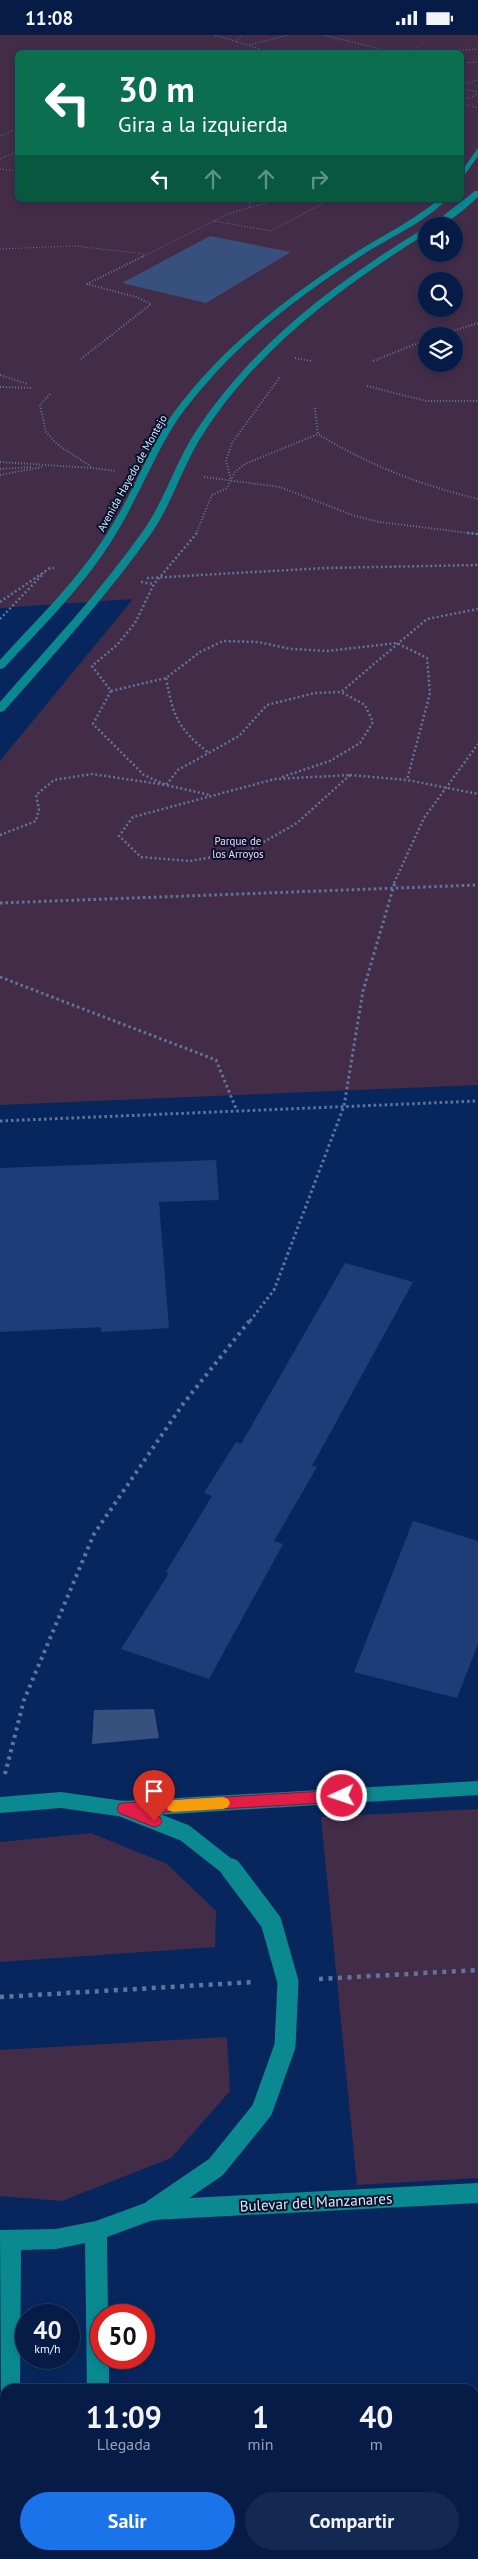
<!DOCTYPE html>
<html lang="es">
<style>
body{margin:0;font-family:"PT Sans",sans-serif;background:#142951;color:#f1f3f6;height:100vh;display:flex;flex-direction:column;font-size:19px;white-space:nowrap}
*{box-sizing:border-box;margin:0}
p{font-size:16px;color:#98a1b3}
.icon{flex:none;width:28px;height:28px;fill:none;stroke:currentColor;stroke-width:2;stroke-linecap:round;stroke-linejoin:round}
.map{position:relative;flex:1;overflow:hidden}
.drawer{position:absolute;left:0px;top:2349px;width:479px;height:176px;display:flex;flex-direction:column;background:#061c46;border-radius:15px 15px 0 0;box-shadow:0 2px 8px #0003,0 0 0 1px #273a5f}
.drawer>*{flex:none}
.top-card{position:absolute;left:15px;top:15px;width:449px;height:152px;border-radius:8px;box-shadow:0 2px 8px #0003,0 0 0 1px #273a5f;background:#0b6e4f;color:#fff;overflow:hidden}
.controls{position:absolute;left:418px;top:182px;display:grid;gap:10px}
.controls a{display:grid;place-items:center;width:45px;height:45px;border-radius:50%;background:#061c46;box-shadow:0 2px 8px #0003,0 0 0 1px #273a5f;font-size:25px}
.speed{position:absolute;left:15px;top:2269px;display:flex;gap:10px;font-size:25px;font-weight:700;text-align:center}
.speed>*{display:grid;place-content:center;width:65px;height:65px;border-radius:50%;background:#061c46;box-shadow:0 2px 8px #0003,0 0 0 1px #273a5f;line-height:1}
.speed small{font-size:12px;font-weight:400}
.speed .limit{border:8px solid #d22;background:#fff;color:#111}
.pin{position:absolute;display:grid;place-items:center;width:42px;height:42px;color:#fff;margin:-51px -21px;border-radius:50% 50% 50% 0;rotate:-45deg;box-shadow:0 0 5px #0007}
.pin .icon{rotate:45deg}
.me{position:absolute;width:55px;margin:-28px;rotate:267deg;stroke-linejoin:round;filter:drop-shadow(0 0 4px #0008)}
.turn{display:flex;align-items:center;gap:18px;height:105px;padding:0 20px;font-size:22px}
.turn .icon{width:65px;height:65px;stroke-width:2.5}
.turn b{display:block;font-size:35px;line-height:42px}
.lanes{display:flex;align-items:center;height:48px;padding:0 20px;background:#0003;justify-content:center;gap:25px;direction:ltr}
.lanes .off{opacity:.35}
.eta{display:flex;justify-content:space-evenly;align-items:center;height:85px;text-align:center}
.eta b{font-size:30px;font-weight:700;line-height:35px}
.cta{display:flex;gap:10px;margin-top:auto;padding:10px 20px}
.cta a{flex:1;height:58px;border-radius:30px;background:#1a73e8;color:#fff;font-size:20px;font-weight:700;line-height:58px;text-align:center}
.cta a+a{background:#142951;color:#f1f3f6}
.status{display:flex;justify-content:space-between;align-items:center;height:35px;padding:0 25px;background:#061c46;direction:ltr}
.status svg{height:14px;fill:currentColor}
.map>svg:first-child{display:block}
</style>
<div class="status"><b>11:08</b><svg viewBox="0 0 49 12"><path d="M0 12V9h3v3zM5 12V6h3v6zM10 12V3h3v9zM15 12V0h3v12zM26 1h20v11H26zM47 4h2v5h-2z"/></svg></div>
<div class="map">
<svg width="478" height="2524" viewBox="0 0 478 2524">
<rect width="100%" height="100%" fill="#08265e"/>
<path fill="#432c47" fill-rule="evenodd" d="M0 0H478V1050L0 1070V726L133 564 0 573ZM18 18H461V165H18ZM426 191H454V219H426ZM426 246H454V274H426ZM426 301H454V329H426Z
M478 1774V2143L357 2150 321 1782Z
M91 1798 167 1829 216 1876 215 1912 0 1927V1807Z
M227 2002 230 2056 171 2123 62 2166 0 2161V2015Z"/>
<path fill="#37507e" d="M210 201 291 217 206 268 122 248Z
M154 1674 159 1703 92 1709 94 1675Z"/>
<path fill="#1e3d78" d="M216 1125 219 1165 159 1167 169 1293 101 1297V1292L0 1297V1133Z
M345 1228 413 1247 312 1431 317 1432 274 1506 283 1509 209 1644 121 1614 169 1538 166 1537 212 1461 204 1458 236 1407 241 1409Z
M413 1486 478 1506V1609L457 1663 354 1637Z"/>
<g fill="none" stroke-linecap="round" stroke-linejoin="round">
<path stroke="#5e759e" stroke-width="1" stroke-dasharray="1 2" stroke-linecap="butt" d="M215 0 273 18
M323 0 397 18
M236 7 242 0
M249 10 288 0
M410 18 420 11
M424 18 478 14
M461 28 478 27
M461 50 478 45
M461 54 478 57
M461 66 478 59
M461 68 478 73
M0 101 18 93
M0 124 18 116
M0 134 18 136
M249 172 251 165
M214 186 228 179 277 165
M0 214 74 211 146 219
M142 222 214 186 271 196 329 165"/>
<path stroke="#5e759e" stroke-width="2" stroke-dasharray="1 2" stroke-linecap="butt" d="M437 301 478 288
M295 323 311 326
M81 324 151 269 136 262 87 249 144 221
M373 326 426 305
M0 340 28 349
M367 351 426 366H478
M0 352 33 353
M50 359 40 370 46 397 57 409 93 433 116 436
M315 373 318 399C368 430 421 450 478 464
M0 427 92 433
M0 434 32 432
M0 440 42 432
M204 442 280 452 355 481 379 487 478 499
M232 443 235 437 245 429 318 399
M196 499 212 460 227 453 231 445 226 426 232 408 280 342"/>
<path stroke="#5e759e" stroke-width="2.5" stroke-dasharray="2 2.5" stroke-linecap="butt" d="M197 498 154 549 135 588 117 610 92 631 111 656 166 643 200 617 223 606 258 607 291 614 327 616 397 608 427 623 430 658 407 745
M467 498 478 499
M147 543 326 533 478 530
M141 547 154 549
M0 567 50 533H54
M0 584 44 538
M166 643C173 681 178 694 209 718
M111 656 93 689 144 740 166 750 210 760
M350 740 407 745 478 759
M350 740 297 788 248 816 190 826 141 822 119 801 133 782 275 744Z
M282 742 330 726 360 708 373 687 365 670 341 657
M0 800 36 786 39 774 36 760 54 745 92 739 166 750 178 735 239 701 267 670 315 658 341 657 427 584 478 574
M394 848 424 783 478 709"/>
<path stroke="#5e759e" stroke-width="3" stroke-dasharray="2.5 3" stroke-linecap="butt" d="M0 868 478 850
M0 942 216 1025 237 1076
M0 1086 478 1066
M250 1286 274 1255 344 1071 363 956 395 847"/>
<path stroke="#5e759e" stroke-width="4" stroke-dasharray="3 4.5" stroke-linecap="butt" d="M5 1739 24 1665 94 1499 183 1369 251 1284"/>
<path stroke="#5e759e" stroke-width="4.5" stroke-dasharray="4 5.5" stroke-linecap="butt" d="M319 1944 478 1935
M0 1962 255 1947"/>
<path fill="#0a8991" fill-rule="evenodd" d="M478 113V121L461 145V137Z
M475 156H478V162C465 173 449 191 430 191Z
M438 165H446C424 188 390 202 364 219 312 252 262 289 219 334 203 352 187 370 174 390 150 429 134 472 109 510 80 555 40 594 4 633L0 634V625C39 582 81 542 111 492 131 460 145 424 164 392 178 370 196 349 214 330 257 286 307 249 358 216 385 199 414 185 438 165Z
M423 194H426V199C342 251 260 312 205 396 184 427 174 464 153 496 108 560 55 618 4 676L0 677V667C49 611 100 557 143 496 165 465 175 428 196 396 253 309 336 247 423 194Z
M478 1746V1760L124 1782 61 1773 0 1778V1762L61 1757 124 1766Z
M478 2148V2168L153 2185 107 2202 108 2280H101V2322H109V2354H87L85 2208 56 2214 21 2215 20 2354H5V2364L1 2362 0 2195 56 2194 96 2186 153 2165Z
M5 2509V2520H20V2524H0V2511Z
M88 2520H112V2524H88Z"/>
<path stroke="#0a8991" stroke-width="17" d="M124 1774 185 1798 232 1835"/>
<path stroke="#0a8991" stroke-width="21" d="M153 2175 216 2132 262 2075 285 2011 288 1947 271 1887 231 1834"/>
</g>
<path fill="#e11d48" stroke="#92132f" d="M342 1755 347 1757 349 1761 347 1765 342 1767 149 1778 160 1782 162 1786 160 1790 154 1792 119 1778 117 1774 119 1769 124 1768Z"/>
<path fill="#f59e0b" d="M223 1762 228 1764 230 1768 228 1772 223 1774 173 1777 168 1775 166 1771 168 1767 173 1765Z"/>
<g text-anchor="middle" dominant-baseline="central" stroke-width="4" stroke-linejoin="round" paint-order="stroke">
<g font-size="11" fill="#dbe7fc" stroke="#05122a">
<text transform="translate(132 438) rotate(-61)">Avenida Hayedo de Montejo</text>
</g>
<g font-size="11" fill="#f9d6ff" stroke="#05122a">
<text x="238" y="806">Parque de<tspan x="238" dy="13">los Arroyos</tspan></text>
</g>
<g font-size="15" fill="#dbe7fc" stroke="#05122a">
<text transform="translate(316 2167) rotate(-3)">Bulevar del Manzanares</text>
</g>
</g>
</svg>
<div class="controls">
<a><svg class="icon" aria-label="sound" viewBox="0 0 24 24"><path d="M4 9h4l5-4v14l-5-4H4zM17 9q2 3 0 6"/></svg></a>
<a><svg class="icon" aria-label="search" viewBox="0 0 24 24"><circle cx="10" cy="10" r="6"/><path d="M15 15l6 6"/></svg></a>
<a><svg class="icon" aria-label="layers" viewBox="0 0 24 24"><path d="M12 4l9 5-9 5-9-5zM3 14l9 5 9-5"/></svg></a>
</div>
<div class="speed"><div>40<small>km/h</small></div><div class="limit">50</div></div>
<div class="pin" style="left:154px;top:1786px;background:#d93025"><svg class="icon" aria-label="arrive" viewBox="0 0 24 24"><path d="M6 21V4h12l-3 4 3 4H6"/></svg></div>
<svg class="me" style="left:342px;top:1761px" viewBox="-20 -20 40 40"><circle r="17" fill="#e11d48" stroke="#fff" stroke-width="3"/><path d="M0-11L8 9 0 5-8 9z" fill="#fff"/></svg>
<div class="top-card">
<div class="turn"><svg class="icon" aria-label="left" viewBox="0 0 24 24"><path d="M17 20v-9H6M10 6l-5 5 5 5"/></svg><div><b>30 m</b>Gira a la izquierda</div></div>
<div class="lanes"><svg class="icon" aria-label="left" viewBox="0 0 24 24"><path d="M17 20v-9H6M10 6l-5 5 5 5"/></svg><svg class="icon off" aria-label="ahead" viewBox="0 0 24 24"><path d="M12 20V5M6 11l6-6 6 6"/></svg><svg class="icon off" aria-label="ahead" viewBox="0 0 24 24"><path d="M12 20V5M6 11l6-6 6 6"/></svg><svg class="icon off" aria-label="right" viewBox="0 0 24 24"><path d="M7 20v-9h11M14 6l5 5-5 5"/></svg></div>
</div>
<section class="drawer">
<div class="eta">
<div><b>11:09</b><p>Llegada</p></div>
<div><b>1</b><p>min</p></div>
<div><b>40</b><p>m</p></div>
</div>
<div class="cta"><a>Salir</a><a>Compartir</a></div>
</section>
</div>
